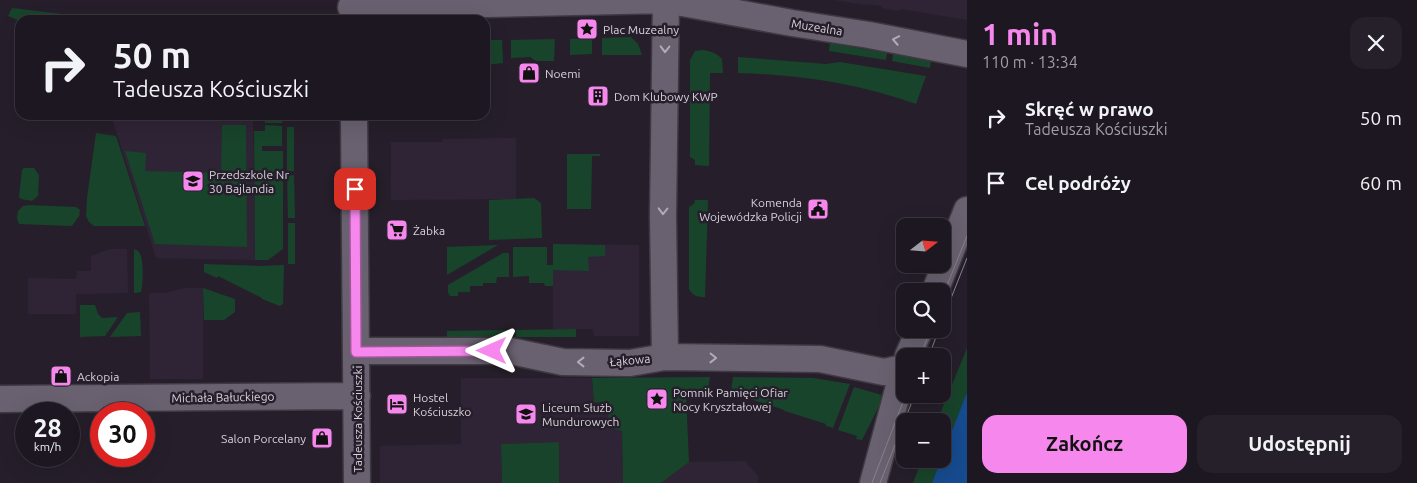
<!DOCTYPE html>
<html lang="pl">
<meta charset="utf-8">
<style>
body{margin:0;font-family:Ubuntu,sans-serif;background:#252029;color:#f1f3f6;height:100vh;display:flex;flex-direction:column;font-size:19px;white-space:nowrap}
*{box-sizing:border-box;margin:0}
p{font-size:16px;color:#a09fa5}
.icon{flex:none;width:28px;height:28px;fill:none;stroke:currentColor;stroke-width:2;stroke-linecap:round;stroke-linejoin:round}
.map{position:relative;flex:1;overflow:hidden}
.details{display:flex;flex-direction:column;background:#1c1720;width:450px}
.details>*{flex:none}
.banner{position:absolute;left:15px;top:15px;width:475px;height:105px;border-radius:15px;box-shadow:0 5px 20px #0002,0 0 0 1px #3a363e;background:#1c1720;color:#f1f3f6;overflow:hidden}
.needle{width:32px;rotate:73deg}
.tools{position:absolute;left:896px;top:218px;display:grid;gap:10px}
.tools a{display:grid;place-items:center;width:55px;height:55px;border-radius:10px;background:#1c1720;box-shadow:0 5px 20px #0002,0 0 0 1px #3a363e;font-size:25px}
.speed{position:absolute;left:15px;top:402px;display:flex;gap:10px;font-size:25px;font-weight:700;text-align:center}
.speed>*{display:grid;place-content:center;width:65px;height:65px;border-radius:50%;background:#1c1720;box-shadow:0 5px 20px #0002,0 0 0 1px #3a363e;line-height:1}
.speed small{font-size:12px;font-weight:400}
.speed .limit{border:8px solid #d22;background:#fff;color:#111}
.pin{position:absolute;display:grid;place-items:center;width:42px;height:42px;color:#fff;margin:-21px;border-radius:10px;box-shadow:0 2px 8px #0006}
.me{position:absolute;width:55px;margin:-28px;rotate:270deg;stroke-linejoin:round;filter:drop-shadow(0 0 4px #0008)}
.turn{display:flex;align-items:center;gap:18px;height:105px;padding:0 15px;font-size:22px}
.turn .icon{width:65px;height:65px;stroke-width:2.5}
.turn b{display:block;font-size:35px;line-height:42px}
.round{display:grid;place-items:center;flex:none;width:52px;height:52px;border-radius:15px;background:#252029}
.head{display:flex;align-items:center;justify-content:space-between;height:85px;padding:0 15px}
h1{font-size:30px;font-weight:600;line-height:38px;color:#f688ed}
.action{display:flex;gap:10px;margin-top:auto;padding:10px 15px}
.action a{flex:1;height:58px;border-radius:15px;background:#f688ed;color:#111;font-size:20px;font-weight:600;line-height:58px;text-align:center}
.action a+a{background:#252029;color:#f1f3f6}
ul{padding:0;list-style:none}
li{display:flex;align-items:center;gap:15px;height:65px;padding:0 15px}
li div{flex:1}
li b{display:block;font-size:19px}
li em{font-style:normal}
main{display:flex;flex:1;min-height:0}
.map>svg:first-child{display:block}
</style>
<main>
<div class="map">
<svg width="967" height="483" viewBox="0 0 967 483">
<rect width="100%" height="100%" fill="#261f2b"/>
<path fill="#2f2436" d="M834 0H967V20L901 9 900 11 882 8V6L865 4V5Z
M111 115H253L255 260 156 258Z
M516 138V199L391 200V142H442V139Z
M553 244 639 245V336H594L593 329H553Z
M110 249H127L128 293 76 294V314H28V278L76 279 77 271H91V256Z
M185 288H203V379H150L149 293H165Z
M461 378H592L594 402 609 404 611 428 622 431 623 483H559V442L501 444 502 483H380V446L461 444Z
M745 461 758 476V483H661L689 462Z"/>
<path fill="#18442b" d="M12 8 62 14 60 20H20V21L8 16Z
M631 37 638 44 642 55H602V38Z
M592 38V54L570 55V39Z
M555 39 554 61H536L530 57 511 58V40Z
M485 40H502L503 63 485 65Z
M830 43 887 53 886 60 829 51Z
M703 50C710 51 717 53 722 59L723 73H710L709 166 695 165V160L690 157V60L695 51Z
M893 54 931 61 930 68 892 61Z
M738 57 826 64 840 62 926 76 916 104C856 83 800 75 738 73Z
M253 115H282V123H265V118H253Z
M222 125H246L247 247 155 244 125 151 146 153 145 171 221 173Z
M265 125 282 126V146H262V151H283V249L268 260H255L254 131H265Z
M287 127H294V171H287Z
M96 133 116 136 145 226H94L89 222 86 216 87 198Z
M567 154H600V156H592L591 209H567Z
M24 168H34L39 175 38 196 32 201 21 199 19 197 22 170Z
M294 175 295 218H288L287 176Z
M534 198 541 203 542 238 489 240V200Z
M695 200H708L705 297C697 297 693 296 689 289V207L694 204Z
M29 205 76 207 80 210 79 216 72 226 19 224 17 218 18 211 23 206Z
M288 223H295V264H288Z
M553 244 605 245V256L588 257 589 271 553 270V286H545L544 283H529V276L513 277V247H547V265H553Z
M498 245 447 275V247Z
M134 249C138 251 138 250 140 254 144 261 143 285 141 292L134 293Z
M503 253H509V277H497L496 283H483V286H470V292H458V296H450L449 294 448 293V285Z
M204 264 261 266 284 265 283 304 280 306 262 299V298L218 276 217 278 204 272Z
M203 288 235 299V312L224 320H204Z
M80 305H95L98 314 102 318 118 317 105 336 80 337Z
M140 312 141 336 110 337 127 313Z
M576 329V337H516V330Z
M508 330 509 337H447V331Z
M967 348V392L943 456 942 421H937Z
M710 377 708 390 705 393 686 394 689 462 661 483H623L622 431 610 428 608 424 609 404 594 402 592 378Z
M733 377 813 378 850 384 833 428 826 426V424L785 411 784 410 764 403V404L731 391Z
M854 387 882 395 879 406 862 440 856 439 857 436 838 430Z
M559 442V483H502L501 444Z
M922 459H942L932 483H913Z"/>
<path fill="#164b8e" d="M967 392V483H932Z"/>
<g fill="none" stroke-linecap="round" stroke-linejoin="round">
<g stroke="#3f3943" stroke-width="29">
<path id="minor" d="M666 0 792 23 869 35 967 54
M351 7 665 0
M354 115 357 483
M935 291 967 210
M356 351H510L563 362 630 363 665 357 820 359 884 372 903 368
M908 356 920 329
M665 357 663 216 666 0
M0 399 357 396
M873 483 905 364"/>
</g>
<use href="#minor" stroke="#6a6170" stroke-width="26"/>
<path stroke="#88828c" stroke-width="1" d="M942 298 967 236
M942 321 967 258
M920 356 931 329
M929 356 939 329
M872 483 906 394
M880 483 915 394"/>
</g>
<defs><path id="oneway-chevron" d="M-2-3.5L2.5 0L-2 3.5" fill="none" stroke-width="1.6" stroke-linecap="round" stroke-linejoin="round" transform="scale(1.25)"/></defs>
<g stroke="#b2abb6">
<use href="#oneway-chevron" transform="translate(896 40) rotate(-169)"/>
<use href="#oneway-chevron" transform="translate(665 49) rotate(91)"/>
<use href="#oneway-chevron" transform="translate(663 211) rotate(91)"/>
<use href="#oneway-chevron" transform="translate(713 358) rotate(1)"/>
<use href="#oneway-chevron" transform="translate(581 362) rotate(-180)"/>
</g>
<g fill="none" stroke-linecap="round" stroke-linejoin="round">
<g stroke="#a0589a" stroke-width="12">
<path id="route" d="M355 189 356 352 492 351"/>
</g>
<use href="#route" stroke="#f688ed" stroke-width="9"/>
</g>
<defs>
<g id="sight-square" transform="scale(1.125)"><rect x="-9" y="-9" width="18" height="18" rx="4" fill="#f688ed" stroke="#261f2b"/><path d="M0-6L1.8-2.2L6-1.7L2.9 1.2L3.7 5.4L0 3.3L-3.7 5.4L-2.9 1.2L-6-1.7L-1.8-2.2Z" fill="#111"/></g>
<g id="shop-square" transform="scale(1.125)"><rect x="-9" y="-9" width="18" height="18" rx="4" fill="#f688ed" stroke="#261f2b"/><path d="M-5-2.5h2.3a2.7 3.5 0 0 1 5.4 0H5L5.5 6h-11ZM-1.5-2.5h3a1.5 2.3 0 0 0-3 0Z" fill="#111"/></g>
<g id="building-square" transform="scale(1.125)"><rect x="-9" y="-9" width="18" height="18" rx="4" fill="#f688ed" stroke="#261f2b"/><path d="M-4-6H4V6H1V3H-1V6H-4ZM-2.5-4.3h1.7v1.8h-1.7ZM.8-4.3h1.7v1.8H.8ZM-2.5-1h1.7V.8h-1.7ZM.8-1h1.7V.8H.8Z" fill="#111"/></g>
<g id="school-square" transform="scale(1.125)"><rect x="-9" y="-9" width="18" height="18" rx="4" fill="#f688ed" stroke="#261f2b"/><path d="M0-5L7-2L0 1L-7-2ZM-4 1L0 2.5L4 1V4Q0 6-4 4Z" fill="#111"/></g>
<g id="civic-square" transform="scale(1.125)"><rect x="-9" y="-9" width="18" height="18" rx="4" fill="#f688ed" stroke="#261f2b"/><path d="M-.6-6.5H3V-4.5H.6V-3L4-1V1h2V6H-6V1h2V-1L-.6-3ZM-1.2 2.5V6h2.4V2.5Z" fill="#111"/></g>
<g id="supermarket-square" transform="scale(1.125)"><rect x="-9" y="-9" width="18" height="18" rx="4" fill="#f688ed" stroke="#261f2b"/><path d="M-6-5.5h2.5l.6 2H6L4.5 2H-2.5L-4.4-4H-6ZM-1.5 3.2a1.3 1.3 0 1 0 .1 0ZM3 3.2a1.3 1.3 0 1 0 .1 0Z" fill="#111"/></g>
<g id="hotel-square" transform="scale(1.125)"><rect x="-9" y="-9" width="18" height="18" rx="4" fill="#f688ed" stroke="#261f2b"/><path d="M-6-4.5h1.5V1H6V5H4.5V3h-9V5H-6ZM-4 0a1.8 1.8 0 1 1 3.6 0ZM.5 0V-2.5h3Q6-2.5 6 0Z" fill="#111"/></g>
</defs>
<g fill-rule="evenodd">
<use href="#sight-square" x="587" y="29"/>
<use href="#shop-square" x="529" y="73"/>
<use href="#building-square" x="598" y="96"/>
<use href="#school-square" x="193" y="181"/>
<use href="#civic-square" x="818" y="209"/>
<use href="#supermarket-square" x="397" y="230"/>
<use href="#shop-square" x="61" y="376"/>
<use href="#sight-square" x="657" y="399"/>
<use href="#hotel-square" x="397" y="404"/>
<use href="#school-square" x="526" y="414"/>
<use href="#shop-square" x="322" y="438"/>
</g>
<g text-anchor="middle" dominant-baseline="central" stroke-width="5" stroke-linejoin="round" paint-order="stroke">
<g font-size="12" fill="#d8d3dc" stroke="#261f2b">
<text transform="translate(817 27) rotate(9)">Muzealna</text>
<text transform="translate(630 360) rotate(-5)">Łąkowa</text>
<text transform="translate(223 397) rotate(-1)">Michała Bałuckiego</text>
<text transform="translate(357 419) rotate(-90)">Tadeusza Kościuszki</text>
</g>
<g font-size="12" fill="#d8d3dc" stroke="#261f2b" text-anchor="start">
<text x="603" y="29">Plac Muzealny</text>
<text x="545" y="73">Noemi</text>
<text x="614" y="96">Dom Klubowy KWP</text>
<text x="209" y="174">Przedszkole Nr<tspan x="209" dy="14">30 Bajlandia</tspan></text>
<text x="802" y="202" text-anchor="end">Komenda<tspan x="802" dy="14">Wojewódzka Policji</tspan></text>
<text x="413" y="230">Żabka</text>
<text x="77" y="376">Ackopia</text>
<text x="673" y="392">Pomnik Pamięci Ofiar<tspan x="673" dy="14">Nocy Kryształowej</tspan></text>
<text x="413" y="397">Hostel<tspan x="413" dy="14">Kościuszko</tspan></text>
<text x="542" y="407">Liceum Służb<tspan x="542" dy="14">Mundurowych</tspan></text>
<text x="306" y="438" text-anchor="end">Salon Porcelany</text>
</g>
</g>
</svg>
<div class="tools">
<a><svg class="needle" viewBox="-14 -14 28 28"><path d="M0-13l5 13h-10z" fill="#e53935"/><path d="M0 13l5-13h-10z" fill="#a09fa5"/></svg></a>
<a><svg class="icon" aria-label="search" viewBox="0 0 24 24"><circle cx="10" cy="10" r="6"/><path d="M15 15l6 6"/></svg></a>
<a>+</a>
<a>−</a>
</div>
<div class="speed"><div>28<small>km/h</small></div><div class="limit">30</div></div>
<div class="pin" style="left:355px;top:189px;background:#d93025"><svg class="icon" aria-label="arrive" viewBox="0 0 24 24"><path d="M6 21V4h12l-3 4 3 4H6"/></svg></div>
<svg class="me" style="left:492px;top:351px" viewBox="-20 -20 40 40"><path d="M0-17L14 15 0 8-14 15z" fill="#f688ed" stroke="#fff" stroke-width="4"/></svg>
<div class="banner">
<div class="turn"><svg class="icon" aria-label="right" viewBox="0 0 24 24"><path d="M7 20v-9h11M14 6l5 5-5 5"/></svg><div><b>50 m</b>Tadeusza Kościuszki</div></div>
</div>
</div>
<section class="details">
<div class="head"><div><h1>1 min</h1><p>110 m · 13:34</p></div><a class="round"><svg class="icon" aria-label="close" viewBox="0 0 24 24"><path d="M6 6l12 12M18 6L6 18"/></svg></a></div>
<ul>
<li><svg class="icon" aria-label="right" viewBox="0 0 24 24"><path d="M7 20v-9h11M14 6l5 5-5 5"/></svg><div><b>Skręć w prawo</b><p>Tadeusza Kościuszki</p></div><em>50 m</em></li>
<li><svg class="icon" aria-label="arrive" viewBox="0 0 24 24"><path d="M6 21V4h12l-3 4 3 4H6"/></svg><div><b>Cel podróży</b></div><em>60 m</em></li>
</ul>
<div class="action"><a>Zakończ</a><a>Udostępnij</a></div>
</section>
</main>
